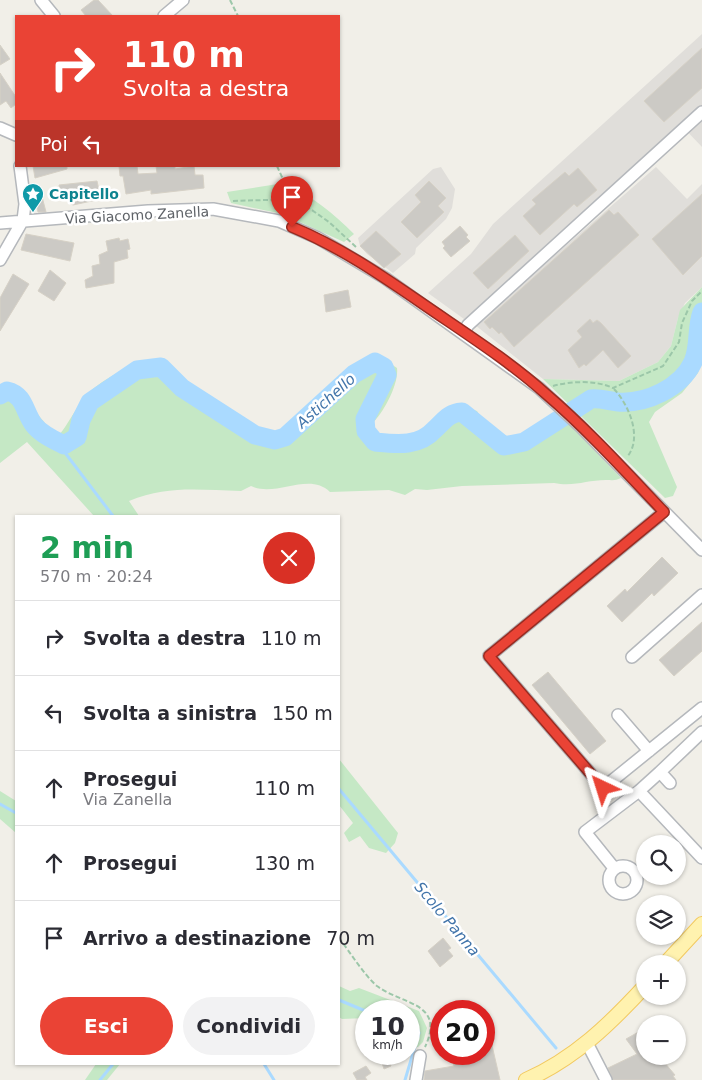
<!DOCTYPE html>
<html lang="it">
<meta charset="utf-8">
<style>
body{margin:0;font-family:"DejaVu Sans",sans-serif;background:#f2f2f3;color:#2b2b33;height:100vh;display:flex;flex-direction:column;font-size:19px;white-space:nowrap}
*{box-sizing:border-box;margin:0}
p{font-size:16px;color:#7c7c81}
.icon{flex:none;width:28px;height:28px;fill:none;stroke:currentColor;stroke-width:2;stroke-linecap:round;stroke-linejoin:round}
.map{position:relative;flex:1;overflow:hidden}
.side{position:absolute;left:15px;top:515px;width:325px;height:550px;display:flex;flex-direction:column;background:#fff;border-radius:0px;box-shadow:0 1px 4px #0004}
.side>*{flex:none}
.top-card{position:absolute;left:15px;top:15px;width:325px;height:152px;border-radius:0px;box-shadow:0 1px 4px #0004;background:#ea4335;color:#fff;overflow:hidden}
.controls{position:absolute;left:636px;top:835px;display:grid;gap:10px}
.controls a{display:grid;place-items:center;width:50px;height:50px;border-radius:50%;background:#fff;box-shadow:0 1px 4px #0004;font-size:25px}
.speed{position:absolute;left:355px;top:1000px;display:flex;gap:10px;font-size:25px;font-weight:700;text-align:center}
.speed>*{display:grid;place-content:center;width:65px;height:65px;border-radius:50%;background:#fff;box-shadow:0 1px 4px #0004;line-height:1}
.speed small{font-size:12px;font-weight:400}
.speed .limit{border:8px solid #d22;background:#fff;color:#111}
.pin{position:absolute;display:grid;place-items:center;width:42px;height:42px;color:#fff;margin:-51px -21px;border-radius:50% 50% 50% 0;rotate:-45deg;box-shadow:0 0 5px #0007}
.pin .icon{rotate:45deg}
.me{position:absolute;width:55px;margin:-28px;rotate:319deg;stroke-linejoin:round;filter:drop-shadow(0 0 4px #0008)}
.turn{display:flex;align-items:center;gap:18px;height:105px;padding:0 25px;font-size:22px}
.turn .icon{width:65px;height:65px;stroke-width:2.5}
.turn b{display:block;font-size:35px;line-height:42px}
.then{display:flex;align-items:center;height:48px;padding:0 25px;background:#0003;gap:10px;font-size:19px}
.round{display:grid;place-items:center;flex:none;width:52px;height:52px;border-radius:26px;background:#f2f2f3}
.overview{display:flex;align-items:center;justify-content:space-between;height:85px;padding:0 25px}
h1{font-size:30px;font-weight:600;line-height:38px;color:#1e9e55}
.button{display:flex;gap:10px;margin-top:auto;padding:10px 25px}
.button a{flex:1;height:58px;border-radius:30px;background:#ea4335;color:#fff;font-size:20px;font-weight:600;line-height:58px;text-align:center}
.button a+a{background:#f2f2f3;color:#2b2b33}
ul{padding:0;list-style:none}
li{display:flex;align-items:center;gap:15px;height:75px;padding:0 25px;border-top:1px solid #e1e1e2}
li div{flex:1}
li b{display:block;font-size:19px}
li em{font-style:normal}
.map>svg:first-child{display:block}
</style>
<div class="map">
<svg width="702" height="1080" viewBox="0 0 702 1080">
<rect width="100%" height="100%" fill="#f1efe8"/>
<path fill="#e0deda" d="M702 34V147L681 125 473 316 464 319 428 293 471 254 493 224Z
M441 167 455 189 452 208 446 219 416 248 415 254 393 273 367 254 360 246 358 238 433 169Z
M656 167 687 199 702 184V287L685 303 678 318 671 346 658 362 619 381 543 379 475 325Z"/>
<path fill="#c5e8c5" d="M284 183C312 196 333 213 354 234L344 242 282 214 231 203 227 192Z
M702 287V360L698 373 682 393 655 412 649 422 677 487 673 496 665 498 543 379 619 381 658 362 671 346 680 310Z
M372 359 385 360 397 368C399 384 384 412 372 424L374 437C419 438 424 432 458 405L477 411 484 423 502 437H516L556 411 621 478C615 481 613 480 606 480 587 480 574 487 554 483L462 486 427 490 415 489 405 495 389 490 330 492C309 471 276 498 251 486L241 491C199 490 168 485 129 501L139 516H94L27 442 0 463V395L12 384 50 429 59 435C69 423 75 409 85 397 99 380 140 357 163 364 172 367 180 381 187 388 207 404 250 436 277 435 307 413 335 371 372 359Z
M339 759 398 833 395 843 386 853 369 848 360 836 349 842 344 833 353 823 339 805Z
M0 791 16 801V833L0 819Z
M339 986 350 991 359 988 419 1011 427 1028 423 1042 418 1047 409 1048V1011H366V1018L342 1019 339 1017Z
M96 1064H120L107 1080H85Z"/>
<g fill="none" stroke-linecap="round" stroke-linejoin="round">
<path stroke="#aadaff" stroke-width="3" d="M64 445 66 454 113 516
M339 789 556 1048
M0 804 16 813
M339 1000 363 1010 389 1011
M264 1064 274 1080
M100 1080 113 1064
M405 1080 419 1033 416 1025 409 1020"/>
<path stroke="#aadaff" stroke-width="19" d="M0 395 7 391C25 395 24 412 34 425 41 434 54 440 64 445L77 437 81 420 90 402 137 370 161 367 182 388 255 435 275 440 285 437 354 374 375 362 384 367 387 375 365 419 366 431 375 442C396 444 419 447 434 430 444 421 448 413 462 412L504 446 524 442 591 399C601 398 608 401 618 402 646 404 681 388 693 362 700 346 696 328 702 312"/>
</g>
<path fill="#cccac5" stroke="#d6d1c6" d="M94 0H98L113 16H86L81 10Z
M0 45 10 59 0 65Z
M702 48V88L664 122 644 101Z
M0 73 16 97V104L11 108 6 101 0 105Z
M33 166H67V169L35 178Z
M119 166H137L138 174 157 173 156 166H175V169L194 166 195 175H203L204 188 151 194V190L126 194 123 176H120Z
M578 168 597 190 577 207 574 204 540 235 523 216 536 204 532 200 565 172 569 176Z
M97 181 101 199 73 205 69 203 68 196 62 198 59 185Z
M429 181 446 198 438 206 444 212 417 238 401 222 421 202 415 195Z
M40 189 46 212H38L32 190Z
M702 194V256L683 275 652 239Z
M609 210 614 215 618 212 639 235 514 347 501 332 499 334 492 327 490 329 484 322Z
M460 226 468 235 466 237 470 241 451 257 443 248 445 246 442 242Z
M376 231 401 254 384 268 360 246Z
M26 234 74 243 70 261 21 250Z
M515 235 529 251 488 289 473 273Z
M119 238 120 241 128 239 130 249 127 250 128 258 114 262V283L86 288 85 280 93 276 92 266 100 264 99 255 108 251 106 241Z
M50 270 66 283 54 301 38 291Z
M13 274 29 284 0 331V298Z
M348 290 351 307 326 312 324 295Z
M590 319 593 323 597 320 601 323 631 356 618 368 603 350 586 366 584 364 579 368 568 350 582 337 577 331Z
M662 557 678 573 654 596 652 593 622 622 607 606 625 589 627 592Z
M702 622V651L674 676 659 660Z
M548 672 606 741 590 754 532 685Z
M443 938 451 948 448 950 453 956 440 967 428 951Z
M488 1028 500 1080H424L425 1071 454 1066 453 1063 469 1059 468 1054H484V1029Z
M642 1030 645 1035V1056H659L675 1075 673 1076 676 1080H613L608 1068 637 1054 626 1039Z
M388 1058 391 1066 384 1069 381 1060Z
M366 1066 371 1073 365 1077 367 1080H357L353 1073Z"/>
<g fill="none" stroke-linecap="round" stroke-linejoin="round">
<g stroke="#b5b8bc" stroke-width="14">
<path id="minor" d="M41 0 54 16
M164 16 183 0
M0 128 16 135
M0 223 148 211 213 209 279 221 318 238 385 278 539 388 580 426 702 550
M0 260 23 220 25 204 20 166
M464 332 468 325 702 112
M664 512 489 656 603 788 702 708
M632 657 702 595
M618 715 649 751
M660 772 702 732
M639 791 660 772 670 783
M609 880a14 14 0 1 1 28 0a14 14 0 1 1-28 0Z
M614 868 585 832 639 791 702 858
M587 1043 606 1080
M416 1080 420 1056"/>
</g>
<g stroke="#f2c960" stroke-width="16">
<path id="major" d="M665 964 702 924
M526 1080C574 1059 610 1024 645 986"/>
</g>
<path stroke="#9cc7a9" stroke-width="2" stroke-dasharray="5 2.5" stroke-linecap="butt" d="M230 0 238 16
M277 166 301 219
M233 201 296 199 329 222 356 247
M553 386C571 381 596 380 613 388L663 366 679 342 682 323 692 301 702 291
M614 389C629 405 643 438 627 457
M339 938C350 952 364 975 377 986 402 1005 446 1002 425 1047"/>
<use href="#minor" stroke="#fff" stroke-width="11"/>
<use href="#major" stroke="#fff2af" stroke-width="14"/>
</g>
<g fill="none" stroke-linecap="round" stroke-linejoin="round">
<g stroke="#982c22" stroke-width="12">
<path id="route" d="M292 227C340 247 381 275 423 304 465 333 508 360 546 394 588 430 626 472 664 512L489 656 603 788"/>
</g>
<use href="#route" stroke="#ea4335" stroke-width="9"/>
</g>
<defs>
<g id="sight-pin" transform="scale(1.125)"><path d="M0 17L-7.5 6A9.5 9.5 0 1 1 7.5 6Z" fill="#0f9aa8" stroke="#fff"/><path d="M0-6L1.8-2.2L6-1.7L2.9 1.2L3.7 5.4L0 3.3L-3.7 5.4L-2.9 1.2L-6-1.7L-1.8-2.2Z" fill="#fff"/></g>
</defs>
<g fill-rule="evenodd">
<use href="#sight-pin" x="33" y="194"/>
</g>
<g text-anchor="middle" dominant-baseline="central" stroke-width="5" stroke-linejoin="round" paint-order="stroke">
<g font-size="14" font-weight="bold" fill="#0d838f" stroke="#fff" text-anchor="start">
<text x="49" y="194">Capitello</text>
</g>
<g font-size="14" fill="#5f6368" stroke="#fff">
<text transform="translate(137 215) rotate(-3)">Via Giacomo Zanella</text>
</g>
<g font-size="15" font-style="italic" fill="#4174aa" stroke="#fff">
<text transform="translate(326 401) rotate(-42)">Astichello</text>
<text transform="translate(447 919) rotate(50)">Scolo Panna</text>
</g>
</g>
</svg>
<div class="controls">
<a><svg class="icon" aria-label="search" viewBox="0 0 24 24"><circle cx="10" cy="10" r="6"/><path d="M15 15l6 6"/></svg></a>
<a><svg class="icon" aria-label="layers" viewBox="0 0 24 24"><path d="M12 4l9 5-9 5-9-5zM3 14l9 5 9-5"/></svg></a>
<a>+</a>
<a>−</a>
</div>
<div class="speed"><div>10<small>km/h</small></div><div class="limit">20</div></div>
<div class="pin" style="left:292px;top:227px;background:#d93025"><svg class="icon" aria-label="arrive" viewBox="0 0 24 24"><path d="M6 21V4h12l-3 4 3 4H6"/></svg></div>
<svg class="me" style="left:603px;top:788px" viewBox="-20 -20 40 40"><path d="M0-17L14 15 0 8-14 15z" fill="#ea4335" stroke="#fff" stroke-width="4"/></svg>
<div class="top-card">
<div class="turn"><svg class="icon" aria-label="right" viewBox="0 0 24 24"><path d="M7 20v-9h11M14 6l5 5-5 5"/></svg><div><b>110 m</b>Svolta a destra</div></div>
<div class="then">Poi<svg class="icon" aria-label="left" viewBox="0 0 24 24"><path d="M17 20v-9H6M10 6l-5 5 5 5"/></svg></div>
</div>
<section class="side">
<div class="overview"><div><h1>2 min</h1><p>570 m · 20:24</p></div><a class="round" style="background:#d93025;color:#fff"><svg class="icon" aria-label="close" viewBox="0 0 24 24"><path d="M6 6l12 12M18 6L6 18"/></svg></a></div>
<ul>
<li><svg class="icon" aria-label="right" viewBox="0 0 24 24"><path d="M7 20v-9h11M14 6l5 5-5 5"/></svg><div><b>Svolta a destra</b></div><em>110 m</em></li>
<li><svg class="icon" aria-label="left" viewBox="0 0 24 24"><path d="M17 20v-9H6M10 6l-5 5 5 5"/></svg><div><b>Svolta a sinistra</b></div><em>150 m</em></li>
<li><svg class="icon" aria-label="ahead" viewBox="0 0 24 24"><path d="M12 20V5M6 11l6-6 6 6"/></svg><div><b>Prosegui</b><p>Via Zanella</p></div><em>110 m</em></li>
<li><svg class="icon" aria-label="ahead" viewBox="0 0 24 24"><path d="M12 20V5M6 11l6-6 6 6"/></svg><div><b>Prosegui</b></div><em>130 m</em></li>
<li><svg class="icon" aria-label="arrive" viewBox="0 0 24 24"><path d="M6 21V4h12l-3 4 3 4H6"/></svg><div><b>Arrivo a destinazione</b></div><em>70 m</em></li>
</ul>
<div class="button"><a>Esci</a><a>Condividi</a></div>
</section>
</div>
